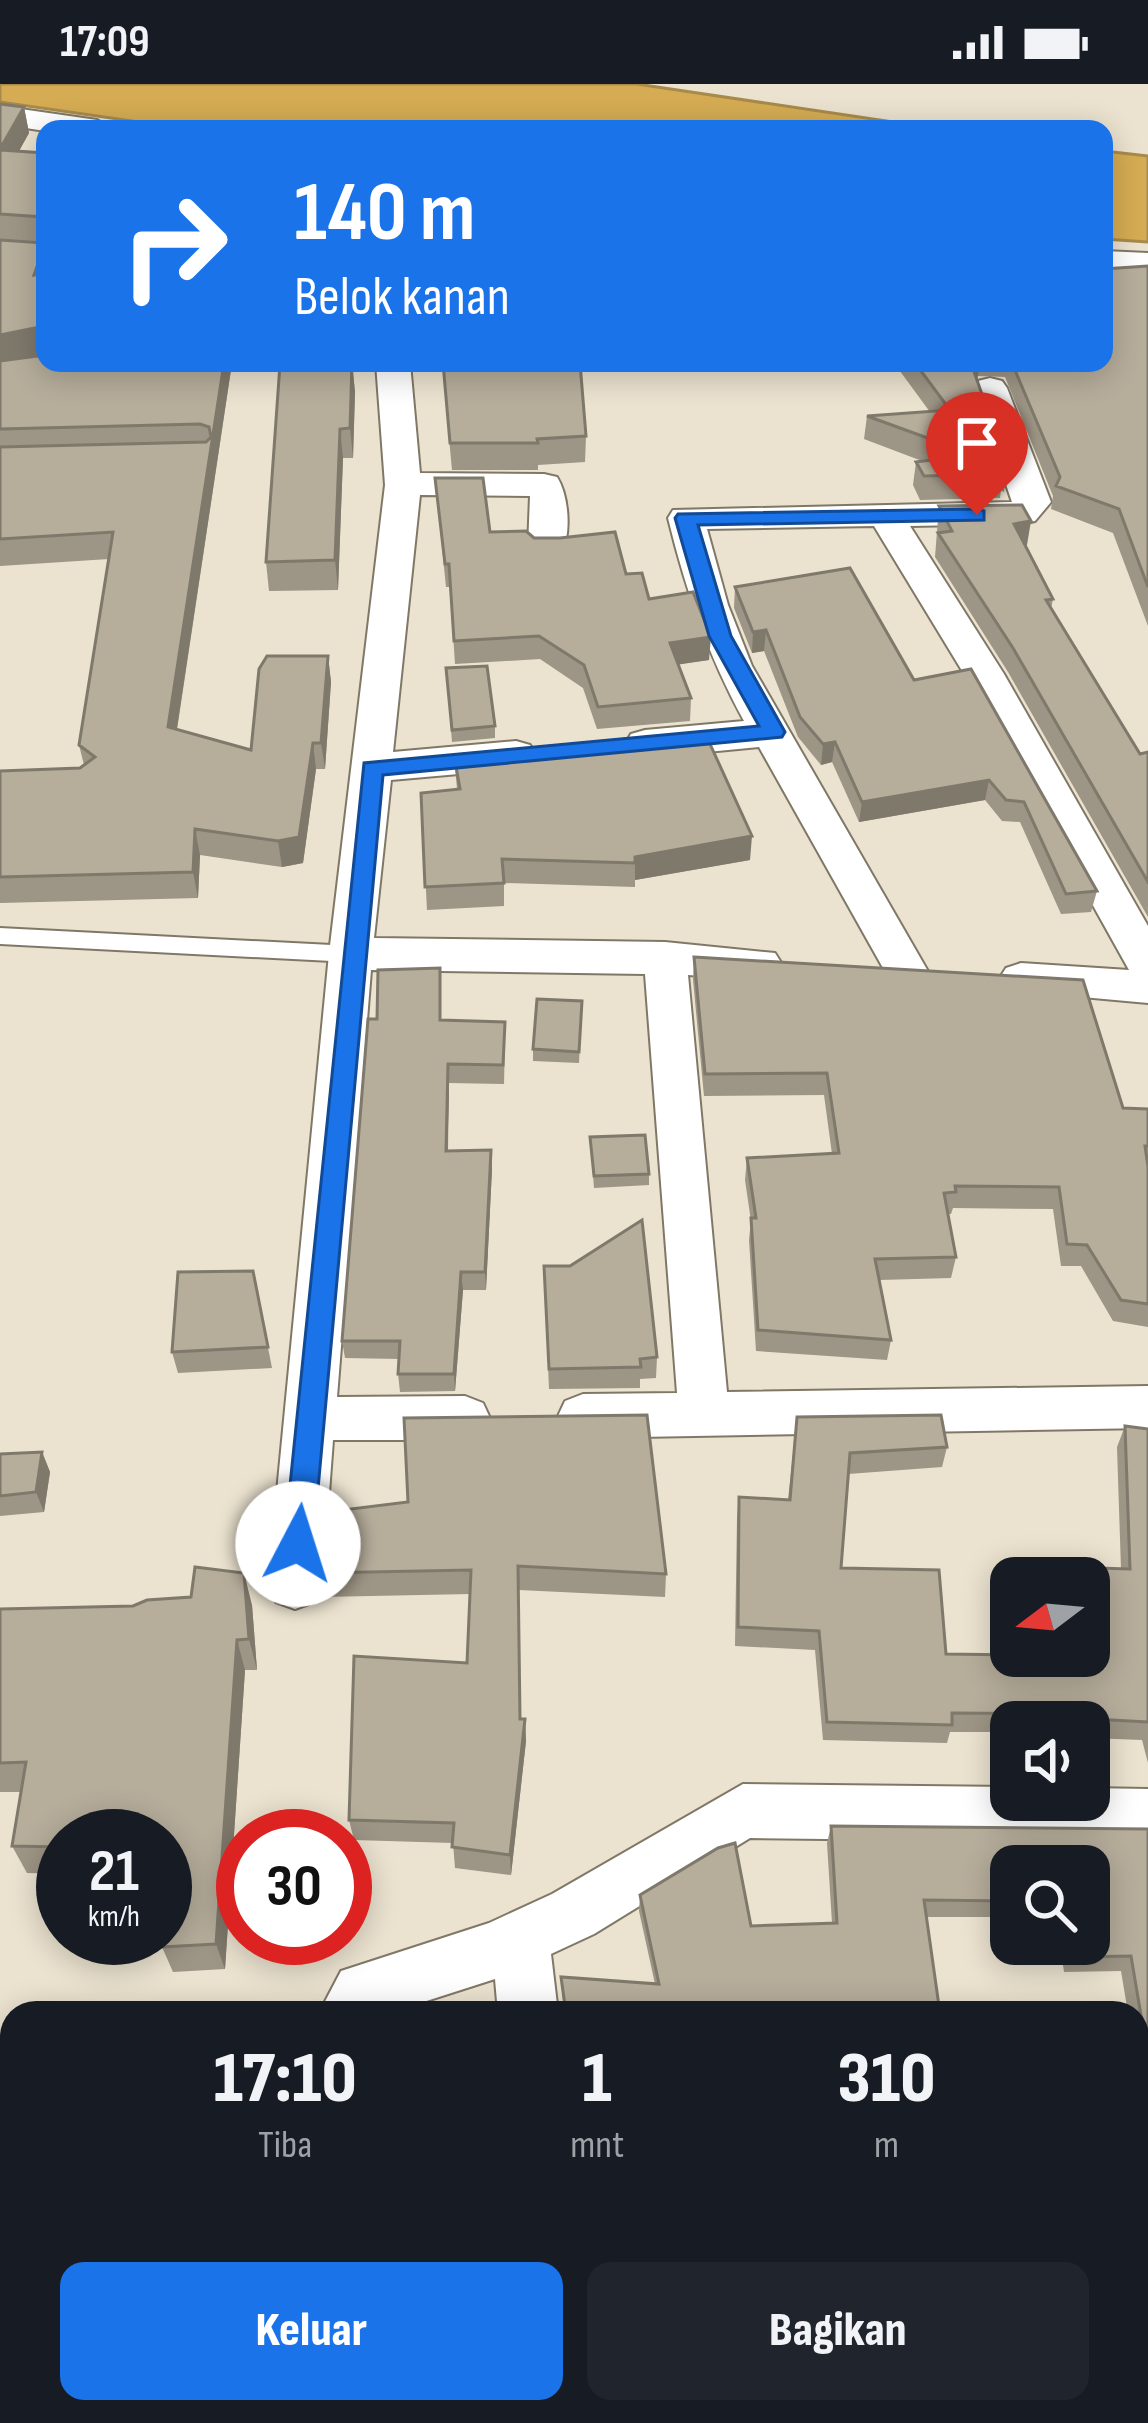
<!DOCTYPE html>
<html lang="id">
<style>
body{margin:0;font-family:"Sofia Sans Condensed",sans-serif;background:#20242c;color:#f1f3f6;height:100vh;display:flex;flex-direction:column;font-size:45px;white-space:nowrap}
*{box-sizing:border-box;margin:0}
p{font-size:39px;color:#9ea1a6}
.icon{flex:none;width:66px;height:66px;fill:none;stroke:currentColor;stroke-width:2;stroke-linecap:round;stroke-linejoin:round}
.map{position:relative;flex:1;overflow:hidden}
.drawer{position:absolute;left:0px;top:1917px;width:1149px;height:423px;display:flex;flex-direction:column;background:#171b24;border-radius:36px 36px 0 0;box-shadow:0 6px 30px #0003}
.drawer>*{flex:none}
.banner{position:absolute;left:36px;top:36px;width:1077px;height:252px;border-radius:24px;box-shadow:0 6px 30px #0003;background:#1a73e8;color:#fff;overflow:hidden}
.needle{width:78px;rotate:254deg}
.tools{position:absolute;left:990px;top:1473px;display:grid;gap:24px}
.tools a{display:grid;place-items:center;width:120px;height:120px;border-radius:24px;background:#171b24;box-shadow:0 6px 30px #0003;font-size:60px}
.speed{position:absolute;left:36px;top:1725px;display:flex;gap:24px;font-size:60px;font-weight:700;text-align:center}
.speed>*{display:grid;place-content:center;width:156px;height:156px;border-radius:50%;background:#171b24;box-shadow:0 6px 30px #0003;line-height:1}
.speed small{font-size:30px;font-weight:400}
.speed .limit{border:18px solid #d22;background:#fff;color:#111}
.pin{position:absolute;display:grid;place-items:center;width:102px;height:102px;color:#fff;margin:-123px -51px;border-radius:50% 50% 50% 0;rotate:-45deg;box-shadow:0 0 12px #0007}
.pin .icon{rotate:45deg}
.me{position:absolute;width:132px;margin:-66px;rotate:5deg;stroke-linejoin:round;filter:drop-shadow(0 0 9px #0008)}
.turn{display:flex;align-items:center;gap:42px;height:252px;padding:0 60px;font-size:54px}
.turn .icon{width:156px;height:156px;stroke-width:2.5}
.turn b{display:block;font-size:84px;line-height:102px}
.eta{display:flex;justify-content:space-evenly;align-items:center;height:204px;text-align:center}
.eta b{font-size:72px;font-weight:800;line-height:84px}
.cta{display:flex;gap:24px;margin-top:auto;padding:24px 60px}
.cta a{flex:1;height:138px;border-radius:24px;background:#1a73e8;color:#fff;font-size:48px;font-weight:800;line-height:138px;text-align:center}
.cta a+a{background:#20242c;color:#f1f3f6}
.status{display:flex;justify-content:space-between;align-items:center;height:84px;padding:0 60px;background:#171b24;direction:ltr}
.status svg{height:33px;fill:currentColor}
.map>svg:first-child{display:block}
</style>
<div class="status"><b>17:09</b><svg viewBox="0 0 49 12"><path d="M0 12V9h3v3zM5 12V6h3v6zM10 12V3h3v9zM15 12V0h3v12zM26 1h20v11H26zM47 4h2v5h-2z"/></svg></div>
<div class="map">
<svg width="1148" height="2339" viewBox="0 0 1148 2339">
<rect width="100%" height="100%" fill="#ebe2cf"/>
<path fill="#d5ac53" stroke="#a88a4a" stroke-width="3" d="M0 0H637L940 45H187L0 18Z
M1104 67 1148 72V158L1104 155Z"/>
<g fill="none" stroke-linecap="round" stroke-linejoin="round">
<g stroke="#807867" stroke-width="4">
<path id="lane" d="M0 844 351 862 362 870 351 878 0 860Z"/>
</g>
<g stroke="#807867" stroke-width="4">
<path id="street" d="M0 22 97 36 112 45 45 47 0 40Z
M1104 167 1148 169V189L1104 187Z
M376 279H410L420 389 544 390 557 393C569 412 572 452 560 472H534L528 464 530 412 420 411 393 668 516 657 530 661 536 671 530 681 516 685 391 696 374 854 665 858 775 869 782 880 775 891 760 896 688 891 727 1308 1148 1302V1344L583 1354 565 1347 558 1332 565 1317 583 1310 677 1309 645 890 371 886 337 1313 465 1312 483 1319 490 1334 483 1349 465 1356H333L322 1501 314 1518 295 1525 276 1518 268 1501 329 870 385 401Z
M990 294 1002 297 1007 304 1051 418 1035 437 1022 440 910 442 1004 590 1148 842V919L1006 906 999 895 1006 884 1021 879 1129 886 964 590 874 442 707 445 728 521 752 582 929 889 922 900 907 905 892 900 759 663 645 674 631 670 625 660 631 650 645 646 744 637C708 571 686 507 668 434L673 426 1012 418 973 304 978 297Z
M743 1700 1011 1703V1716H1089V1704L1148 1705V1759L750 1754 594 1850 551 1870 558 1929H498L495 1895 389 1929H319L341 1887 489 1839 552 1810Z
M336 2328H402L403 2339H337Z
M570 2328H636L639 2339H573Z
M675 2328H801L796 2339H671Z"/>
</g>
<use href="#lane" fill="#fff" fill-rule="evenodd"/>
<use href="#street" fill="#fff" fill-rule="evenodd"/>
</g>
<path fill="#9d9585" d="M0 20 24 23 29 49 19 67 45 69V270L28 273 45 279H232L177 646 251 666 328 572 331 598 325 685H316L303 779 282 783 200 771 198 814 0 819V687L80 684 84 681 79 661 109 475 0 482Z
M1148 182V542L1113 449 1051 425 1053 412 1005 293 978 292 977 294 1008 384 1004 408 1001 407 1000 414 920 416 913 401 916 378 922 377 864 355 867 332 930 328 894 279H1104Z
M352 279 355 308 353 374H343L338 506 269 507 266 478Z
M442 279H580L586 352 585 378 538 381V386H452Z
M435 394 490 448 534 454 626 490 709 576 678 580 691 614 690 637 597 645 583 604 540 575 455 580 450 503H446Z
M939 422 1031 437 1025 461 1053 515 1051 525 1140 670 1148 668V833L1008 588 935 473Z
M735 503 914 596 971 585 1097 807 1091 828 1061 830 1020 738 1002 737 985 716 859 738 832 678 821 681 798 653 764 567 752 569 734 524Z
M446 584 495 642V654L452 658Z
M454 671 750 776 635 796V803L504 799V822L427 826 421 709 457 705Z
M694 873 1123 1024 1148 1025V1243L1113 1237 1081 1182H1061L1053 1125 953 1124 951 1130H948L956 1173 951 1194 879 1196 891 1256 887 1276 756 1267 749 1156 751 1137 745 1096 747 1074 832 1070 824 1011 704 1012 693 896Z
M441 903V936L505 957 504 1000 449 999 448 1067 492 1085 486 1206H463L455 1307 400 1308 398 1290 399 1275 345 1274 342 1257 377 935Z
M582 917 579 979 533 977V965Z
M590 1053 649 1090V1101L594 1104Z
M544 1182 657 1273 656 1294 640 1295V1304L549 1305Z
M253 1187 272 1284 178 1289 172 1268Z
M797 1333 947 1363 942 1383 848 1390 841 1484 946 1570 1089 1572V1494H1058L1062 1483 1121 1485 1117 1363 1125 1342 1148 1345V1679L1142 1656 1089 1654V1638H1011V1648H950L947 1659 823 1656 815 1566 735 1562 737 1433 739 1413 788 1416Z
M42 1368 50 1388 44 1428 0 1432V1370Z
M326 1428 666 1490 665 1513 519 1506 520 1635H525L526 1657 511 1791 455 1784 453 1759 354 1756 349 1736 467 1579 470 1510 321 1513 317 1489Z
M252 1521 257 1586H245L225 1885 173 1888 162 1863 165 1752H63V1790L27 1789 12 1762 21 1708H0V1525Z
M831 1742 1148 1745V2004H1141L1137 1980V1929H1128L1121 1887 1064 1888 1060 1860H1089V1782H1011V1833H926L940 1929H564L561 1893 655 1900 639 1827 640 1811 751 1842 832 1839 827 1759Z
M1148 2082V2236L1143 2237 1145 2302 1148 2339H1127L1124 2328H1137Z"/>
<path fill="#7f796c" d="M24 23 29 49 5 92 0 65Z
M45 160V201L34 191Z
M39 243 44 270 0 279V251Z
M224 279H232L173 670 168 643Z
M352 279 355 308 353 374 350 344Z
M975 279H980L978 292 969 305Z
M340 345 343 374 338 506 335 476Z
M1031 437 1027 461 1010 464 1014 440Z
M766 546 764 567 752 569 753 548Z
M711 553 709 576 669 582 670 559Z
M328 572 331 598 325 685 321 659Z
M835 658 832 678 821 681 823 660Z
M313 659 316 685 303 779 282 783 278 757Z
M989 696 985 716 859 738 862 718Z
M195 745 200 771 198 814 193 788Z
M752 752 750 776 635 796V773Z
M448 980 449 999 447 1086 446 1067Z
M491 1066 492 1085 486 1206 485 1188Z
M461 1188 463 1206 455 1307 454 1290Z
M42 1368 50 1388 44 1428 36 1408Z
M244 1489 252 1521 257 1586 249 1555Z
M237 1556 245 1586 225 1885 216 1860Z
M525 1635 526 1657 511 1791 510 1771Z
M152 2328H159L162 2331V2339H151Z"/>
<path fill="#b6ad9b" stroke="#7f796c" stroke-width="3" d="M0 20 24 23 0 65Z
M0 66 45 69V160L34 191 45 189V248L39 243 0 251V156L43 159V133L0 130Z
M1148 182V503L1119 425 1056 402 1060 393 1012 279H1104V185Z
M45 271V279H224L168 643 251 666 259 585 267 572H328L321 659H313L299 753 278 757 195 745 193 788 0 793V687L80 684 95 673 79 661 113 448 0 455V363L206 358 211 353 209 343 200 340 0 345V277Z
M352 279 350 344 340 345 335 476 266 478 280 280Z
M443 279H580L586 352 537 355 538 359H450Z
M915 279H975L972 282 1008 384 999 381 1004 390 924 392 916 378 940 375 933 356 867 332 950 326Z
M435 394H483L490 448 526 447 534 454H560L615 448 626 490 642 489 649 515 693 508 711 553 670 559 691 614 598 623 584 581 539 552 454 557 449 480H445Z
M1022 421 1031 437 1014 440 1053 515 1046 516 1140 670 1148 668V798L1013 564 938 449 952 447 939 422Z
M850 484 914 596 971 585 1097 807 1066 810 1024 718 1006 716 989 696 862 718 835 658 823 660 800 633 766 546 753 548 735 503Z
M487 582 495 642 452 646 446 584Z
M705 649 752 752 635 773V779L502 775 504 799 425 803 421 709 460 705 454 671Z
M694 873 1083 896 1123 1024 1148 1025V1062H1145L1148 1083V1220L1121 1216 1087 1161 1067 1160 1059 1103 955 1102 956 1108 944 1109 956 1173 875 1175 891 1256 758 1246 751 1134H756L747 1074 839 1069 827 989 705 990Z
M440 884V936L505 938 503 981 448 980 446 1067 491 1066 485 1188H461L454 1290H398L400 1257H342L368 935H377L378 886Z
M537 915 582 917 579 968 533 965Z
M645 1051 649 1090 594 1092 590 1053Z
M642 1136 657 1273 640 1275 641 1283 549 1285 544 1182H570Z
M253 1187 268 1263 172 1268 178 1188Z
M647 1331 666 1490 518 1482 520 1635H525L510 1771 452 1763 454 1739 349 1736 354 1572 467 1579 471 1486 317 1489 326 1428 408 1418 404 1334Z
M941 1331 947 1363 850 1369 841 1484 939 1486 946 1570 1089 1572V1494H1063L1062 1483 1130 1485 1125 1342 1148 1345V1638L1075 1634V1630L952 1629V1641L827 1638 819 1547 738 1543 739 1413 790 1416 797 1333Z
M42 1368 36 1408 0 1412V1370Z
M195 1483 244 1489 249 1555 237 1556 216 1860 162 1863V1854H165V1752H63V1763L12 1762 26 1678 0 1679V1525L133 1522 147 1516 191 1513Z
M831 1742 1148 1745V1973L1131 1872 1073 1873 1070 1860H1089V1782H1011V1817L924 1816 940 1929H566L561 1893 659 1900 640 1811 718 1764 735 1759 751 1842 837 1839Z
M12 1951V2328H152L151 2339H0V1953Z
M1137 2082H1148V2229L1143 2232 1145 2302 1148 2301V2339H1139L1137 2328Z"/>
<path fill="#1a73e8" stroke="#114b97" stroke-width="3" d="M977 425 984 427V436L698 441 731 552 785 648 782 653 383 691 313 1460 309 1469 298 1473 288 1469 284 1460 364 679 759 642 709 552 675 434 678 430Z"/>
</svg>
<div class="tools">
<a><svg class="needle" viewBox="-14 -14 28 28"><path d="M0-13l5 13h-10z" fill="#e53935"/><path d="M0 13l5-13h-10z" fill="#9ea1a6"/></svg></a>
<a><svg class="icon" aria-label="sound" viewBox="0 0 24 24"><path d="M4 9h4l5-4v14l-5-4H4zM17 9q2 3 0 6"/></svg></a>
<a><svg class="icon" aria-label="search" viewBox="0 0 24 24"><circle cx="10" cy="10" r="6"/><path d="M15 15l6 6"/></svg></a>
</div>
<div class="speed"><div>21<small>km/h</small></div><div class="limit">30</div></div>
<div class="pin" style="left:977px;top:431px;background:#d93025"><svg class="icon" aria-label="arrive" viewBox="0 0 24 24"><path d="M6 21V4h12l-3 4 3 4H6"/></svg></div>
<svg class="me" style="left:298px;top:1460px" viewBox="-20 -20 40 40"><circle r="19" fill="#fff"/><path d="M0-13L10 11 0 6-10 11z" fill="#1a73e8"/></svg>
<div class="banner">
<div class="turn"><svg class="icon" aria-label="right" viewBox="0 0 24 24"><path d="M7 20v-9h11M14 6l5 5-5 5"/></svg><div><b>140 m</b>Belok kanan</div></div>
</div>
<section class="drawer">
<div class="eta">
<div><b>17:10</b><p>Tiba</p></div>
<div><b>1</b><p>mnt</p></div>
<div><b>310</b><p>m</p></div>
</div>
<div class="cta"><a>Keluar</a><a>Bagikan</a></div>
</section>
</div>
